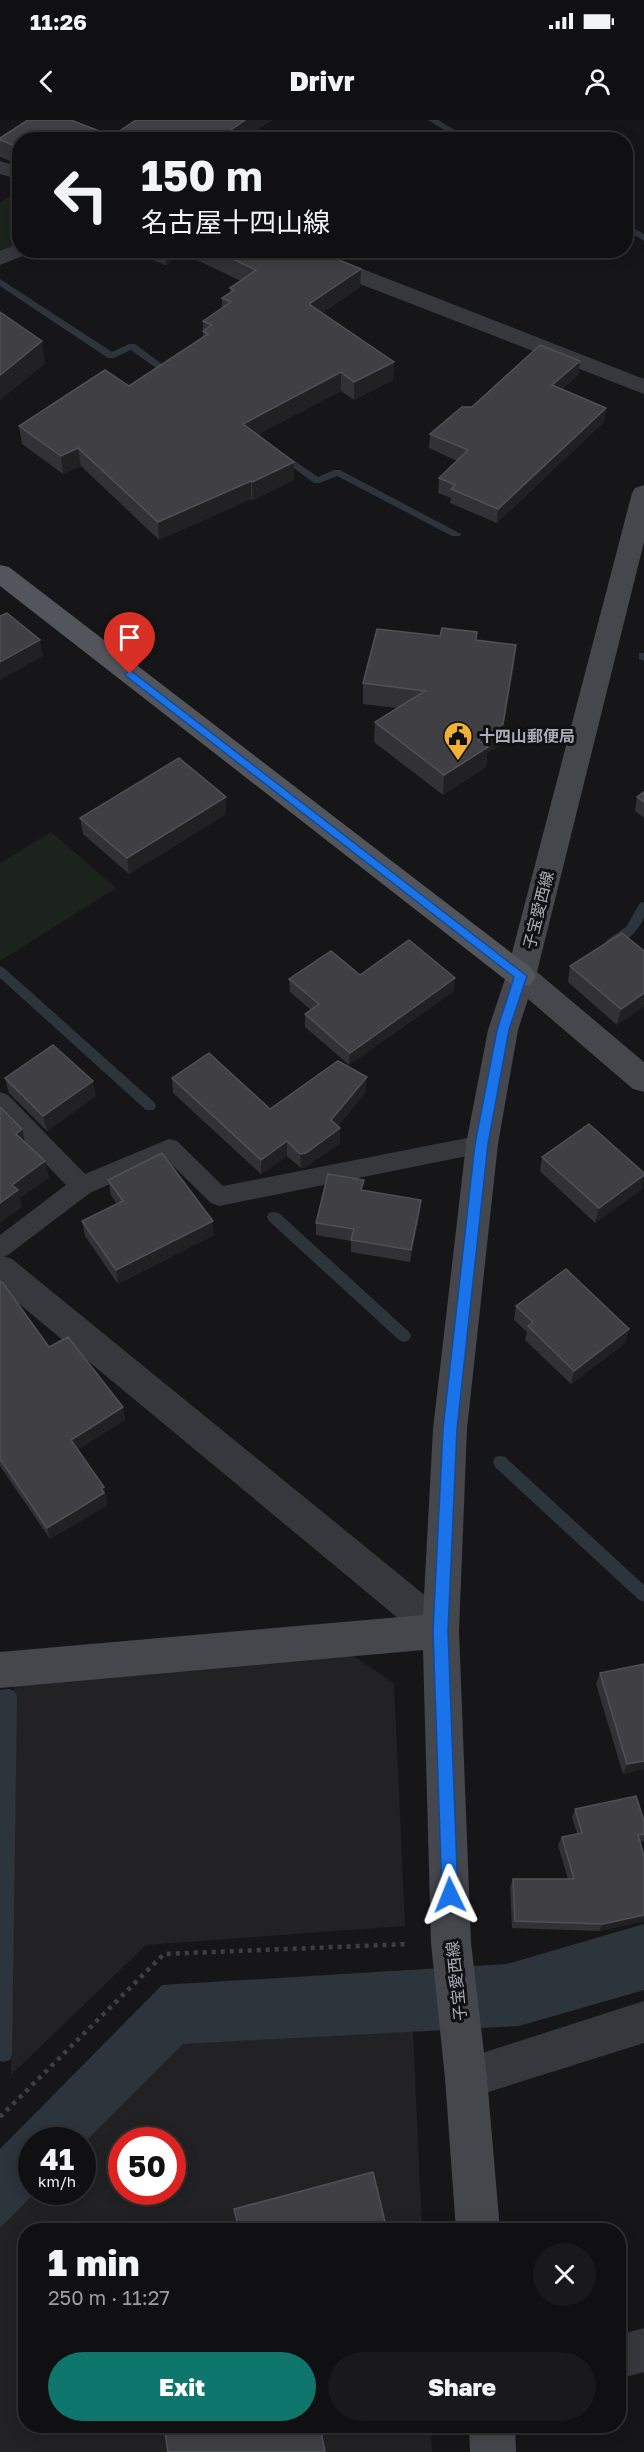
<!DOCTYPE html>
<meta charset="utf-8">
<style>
body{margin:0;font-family:"Golos Text","Noto Sans JP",sans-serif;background:#19191b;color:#f1f3f6;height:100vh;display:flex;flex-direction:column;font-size:22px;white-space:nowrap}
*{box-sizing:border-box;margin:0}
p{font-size:20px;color:#9c9d9f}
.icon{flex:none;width:33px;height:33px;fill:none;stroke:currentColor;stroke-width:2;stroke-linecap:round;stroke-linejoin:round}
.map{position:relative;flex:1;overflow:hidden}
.side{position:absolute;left:18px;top:2103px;width:608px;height:210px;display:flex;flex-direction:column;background:#101012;border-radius:24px;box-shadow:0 3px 15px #0003,0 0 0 2px #303032}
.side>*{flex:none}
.banner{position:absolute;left:12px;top:12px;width:621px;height:126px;border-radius:24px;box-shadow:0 3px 15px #0003,0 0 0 2px #303032;background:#101012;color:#f1f3f6;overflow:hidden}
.speed{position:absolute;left:18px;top:2007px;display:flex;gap:12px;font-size:30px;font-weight:700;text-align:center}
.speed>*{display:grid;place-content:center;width:78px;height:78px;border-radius:50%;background:#101012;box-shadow:0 3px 15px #0003,0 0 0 2px #303032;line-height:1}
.speed small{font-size:15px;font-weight:400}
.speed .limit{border:9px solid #d22;background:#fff;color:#111}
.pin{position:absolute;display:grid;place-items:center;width:51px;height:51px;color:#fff;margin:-62px -26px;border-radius:50% 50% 50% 0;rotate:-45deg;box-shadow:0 0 6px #0007}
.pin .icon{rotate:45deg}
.me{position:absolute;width:66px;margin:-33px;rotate:358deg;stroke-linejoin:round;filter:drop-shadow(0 0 4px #0008)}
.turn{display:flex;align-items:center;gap:21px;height:126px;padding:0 30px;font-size:27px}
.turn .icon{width:78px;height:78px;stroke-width:2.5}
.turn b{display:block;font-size:42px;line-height:51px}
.round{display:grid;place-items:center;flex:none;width:63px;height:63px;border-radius:32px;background:#19191b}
.summary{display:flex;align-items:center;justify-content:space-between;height:102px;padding:0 30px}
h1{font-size:36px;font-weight:800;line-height:45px}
.action{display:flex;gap:12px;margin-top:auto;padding:12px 30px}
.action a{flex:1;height:69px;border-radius:36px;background:#0f766e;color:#fff;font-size:24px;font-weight:800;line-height:69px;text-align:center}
.action a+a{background:#19191b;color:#f1f3f6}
.status{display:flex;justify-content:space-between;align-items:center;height:42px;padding:0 30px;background:#101012;direction:ltr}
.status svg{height:16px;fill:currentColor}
header{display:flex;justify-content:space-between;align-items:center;height:78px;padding:0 30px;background:#101012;font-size:27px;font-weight:800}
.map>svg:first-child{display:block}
</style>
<div class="status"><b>11:26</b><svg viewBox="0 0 49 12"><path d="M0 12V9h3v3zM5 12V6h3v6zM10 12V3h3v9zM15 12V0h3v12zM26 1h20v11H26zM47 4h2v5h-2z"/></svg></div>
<header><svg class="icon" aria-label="back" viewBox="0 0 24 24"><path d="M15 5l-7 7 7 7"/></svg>Drivr<svg class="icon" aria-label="person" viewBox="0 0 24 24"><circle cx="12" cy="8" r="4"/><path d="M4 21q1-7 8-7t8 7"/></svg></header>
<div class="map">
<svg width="644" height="2332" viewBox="0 0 644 2332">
<rect width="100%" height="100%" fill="#161618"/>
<path fill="#222225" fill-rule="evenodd" d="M352 1535 394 1563 405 1806 146 1825 11 1955 14 1564Z
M413 1911 422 2110H26V2306H431L432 2332H0V2108L36 2072H82L83 2024 183 1924ZM122 2020H172V2072H122Z"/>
<path fill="#1c231d" d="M19 71V123L0 134V82Z
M51 712 116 768 0 841V743Z"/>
<path fill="#2c353c" d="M644 1804V1870L519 1906 183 1924 83 2024 82 2020H32V2072H36L0 2108V2029L162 1865 507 1844Z"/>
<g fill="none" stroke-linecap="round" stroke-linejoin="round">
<path fill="#2c353c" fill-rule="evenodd" d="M428 0H438L471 20H460Z
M626 104 644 114V121L626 110Z
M0 159 112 232 129 224H135L178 256 170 258 131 230 114 238H108L0 166Z
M280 331 318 357 334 350H340L461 414 460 416H452L337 356 320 363H314L277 336V332Z
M639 533H644V541L639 539Z
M644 782C644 786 644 793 644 797 640 810 621 829 607 826L605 823 607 820 626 807 640 783Z
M0 846 4 848 154 982 156 986 154 990H146L0 858Z
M274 1092 279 1093 409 1212 411 1216 409 1220 404 1222 399 1220 269 1101 267 1097 269 1093Z
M500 1336 505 1337 644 1465V1482L639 1480 495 1347 493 1342 495 1337Z
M9 1569 14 1571 17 1576 12 1934 10 1940 4 1942 0 1941V1570Z"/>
<path stroke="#3d3f44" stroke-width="4.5" stroke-dasharray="4 5" stroke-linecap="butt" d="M0 1997 164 1834 409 1824"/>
<path fill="#37383d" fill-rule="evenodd" d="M0 972 8 975 85 1054 169 1019 177 1021 223 1066 482 1015 490 1017 493 1024 490 1031 482 1033 219 1086 211 1083 166 1039 90 1073 8 1135 0 1138V1115L66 1065 0 996Z"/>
<path fill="#37383d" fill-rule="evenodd" d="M0 41 20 47V60L0 54Z
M20 123V130H30L28 134 0 145V131Z
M283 130H314L644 259V274L285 135Z
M0 1135 12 1139 454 1499 459 1511 454 1523 441 1528 428 1523 0 1168Z
M644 1881V1923L466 1979 451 1973 445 1958 451 1943Z
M644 2208V2252L618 2259V2215Z"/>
<path fill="#45474d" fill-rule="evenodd" d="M644 365V422L537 852 644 942V972L633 969 528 879 518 910 498 1024 467 1309 459 1511 471 1823 487 1958 500 2110H456L445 1958 431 1823 423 1530 0 1568V1532L423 1495 433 1309 466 1024 488 910 506 856 632 373 635 368Z
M469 2306H515L516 2332H470Z"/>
<path fill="#53555c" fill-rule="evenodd" d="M0 445 9 447 531 848 536 856 531 864 521 867 511 864 0 466Z"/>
</g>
<path fill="#323236" d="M272 0 243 20H20V45L0 37V18L112 16Z
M125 130H315L361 149 360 167 322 193 394 242 393 260 354 280 341 271 258 314 294 342V360L253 380 251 379 159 420 81 346 63 354 22 324 19 306 129 266 203 217V201L222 188V178L230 173V168L241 161 182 133 166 145Z
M580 241 578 255 562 269 606 288 604 302 497 403 450 383 451 378 438 373 439 358 457 341 429 328 430 314 472 287Z
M477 512 476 521 514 546 500 625 487 633 486 647 443 675 374 622 375 602 397 588 363 584V563L440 516Z
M644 672V698L635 691 637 677Z
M226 677V694L129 754 83 714 80 698Z
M644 831 617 905 568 862 570 846Z
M289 859 454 871 349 945 305 907V894L311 890 290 872Z
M5 958 96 976 47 1011 9 973Z
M172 958 270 989 366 972 338 1006 340 1023 306 1047 301 1048 287 1036 261 1054 173 973Z
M542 1037 642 1069 595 1103 540 1051Z
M108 1060 214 1115 118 1164 85 1116 82 1101 117 1084 111 1075Z
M363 1070 420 1092 410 1142 351 1132V1121L316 1115V1103Z
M0 1161 49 1227 123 1287 125 1300 78 1329 107 1379H106L107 1385 50 1419 0 1346Z
M516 1186 629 1209 625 1223 571 1264 525 1220 527 1212 514 1200Z
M644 1544V1649L623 1654 596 1564 600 1553Z
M575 1689 644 1701V1721L640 1722 644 1736V1801L599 1811 512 1808 510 1767 513 1759H568L558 1725 562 1717 577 1714 572 1697Z"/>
<path fill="#212124" d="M245 0H272L243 20H216Z
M165 130H182V133L166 145Z
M361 149 360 167 309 202V184Z
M42 221 45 244 0 280V255Z
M580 241 578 255 550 279 552 265Z
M394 242 393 260 354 280V262Z
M341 252V271L244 322 243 304Z
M606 288 604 302 497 403 498 389Z
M78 328 81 346 63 354 61 336Z
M294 342V360L253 380 252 362Z
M251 361V379L159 420 158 402Z
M40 520 43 536 0 560V542Z
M516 525 514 546 500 625 487 633 486 647 443 675 444 655Z
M226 677V694L129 754 127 738Z
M455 858 454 871 349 945 350 933Z
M644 873V887L617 905 621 889Z
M367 957 366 972 331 1014V1000Z
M93 961 96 976 47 1011 43 996Z
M340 1008V1023L306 1047 301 1048 300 1034Z
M22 1009 26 1026 16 1014Z
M287 1021V1036L261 1054V1040Z
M45 1041 49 1058 20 1078 22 1087 0 1103V1083L12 1065Z
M644 1055 642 1069 595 1103 599 1088Z
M421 1080 420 1092 410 1142 411 1130Z
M213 1101 214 1115 118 1164 116 1150Z
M629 1209 625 1223 571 1264 574 1251Z
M123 1287 125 1300 74 1332 71 1320Z
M104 1367 107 1379H106L107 1385 50 1419 47 1408Z
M644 1641V1649L623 1654 627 1644Z
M644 1795V1801L599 1811 603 1804Z"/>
<path fill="#3f3f44" stroke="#4f5156" stroke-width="1.5" d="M28 0H71L112 16 136 0H245L216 20H20V28L0 20V18Z
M214 130H315L361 149 309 184 394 242 354 262 341 252 243 304 294 342 252 362 251 361 158 402 78 328 61 336 19 306 105 250 129 266 208 214 203 211 212 205 203 201 231 182 222 178 234 170 230 168 256 150Z
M0 192 42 221 0 255Z
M540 225 580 241 552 265 606 288 498 389 451 369 455 365 439 358 468 330 430 314 462 287H472Z
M7 493 40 520 0 542V496Z
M442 508 477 512 476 520 516 525 503 604 478 620 488 627 444 655 375 602 425 571 363 563 377 509 440 516Z
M179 638 226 677 127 738 80 698Z
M644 672V682L637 677Z
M622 813 644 831V873L621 889 570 846Z
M409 820 455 858 350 933 305 894 319 884 289 859 331 831 360 855Z
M53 925 93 961 43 996 5 958Z
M209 933 270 989 338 941 367 957 331 1000 340 1008 306 1033 300 1034 287 1021 261 1040 172 958Z
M0 987 22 1009 16 1014 45 1041 12 1065 18 1070 0 1083Z
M589 1004 644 1053V1055L599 1088 542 1037Z
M162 1033 213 1101 116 1150 82 1101 123 1081 108 1060Z
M328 1054 364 1060 361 1070 421 1080 411 1130 351 1120 354 1109 316 1103Z
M566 1149 629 1209 574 1251 528 1206 533 1202 516 1186Z
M0 1161 3 1163 49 1227 68 1217 123 1287 71 1320 104 1367 101 1368 104 1373 47 1408 0 1339Z
M644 1544V1641L627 1644 600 1553Z
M636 1676 644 1701V1714L638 1715 644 1736V1795L603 1804 515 1801 513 1759H574L562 1717 582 1713 575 1689Z
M373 2052 387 2110H239L234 2089Z
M164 2306H320L325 2332H168Z"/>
<path fill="#1a73e8" stroke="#114b97" stroke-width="1.5" d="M130 550 527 856 509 910 488 1024 457 1309 448 1511 458 1775 456 1781 450 1783 444 1781 442 1775 433 1511 443 1309 475 1024 497 910 514 857 126 556 125 554Z"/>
<defs>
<g id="civic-pin" transform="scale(1.5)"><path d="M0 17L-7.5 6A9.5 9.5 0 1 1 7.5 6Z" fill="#f2b134" stroke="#111113"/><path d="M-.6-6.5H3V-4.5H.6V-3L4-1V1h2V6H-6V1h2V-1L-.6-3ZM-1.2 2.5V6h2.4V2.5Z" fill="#111"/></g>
</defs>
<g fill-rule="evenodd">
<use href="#civic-pin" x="458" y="616"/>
</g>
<g text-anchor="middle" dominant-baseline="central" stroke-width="6" stroke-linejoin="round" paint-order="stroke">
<g font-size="16" font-weight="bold" fill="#a8adb8" stroke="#111113" text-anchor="start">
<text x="479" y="616">十四山郵便局</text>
</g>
<g font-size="16" fill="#a8adb8" stroke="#111113">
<text transform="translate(538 790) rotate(-76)">子宝愛西線</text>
<text transform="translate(456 1861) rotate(-96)">子宝愛西線</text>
</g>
</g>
</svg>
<div class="speed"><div>41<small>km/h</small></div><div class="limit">50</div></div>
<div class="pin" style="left:130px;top:554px;background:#d93025"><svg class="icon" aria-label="arrive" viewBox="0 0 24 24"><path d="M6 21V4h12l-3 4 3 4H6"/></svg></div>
<svg class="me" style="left:450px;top:1775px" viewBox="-20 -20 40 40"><path d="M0-17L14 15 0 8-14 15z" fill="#1a73e8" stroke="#fff" stroke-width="4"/></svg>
<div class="banner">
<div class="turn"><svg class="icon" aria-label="left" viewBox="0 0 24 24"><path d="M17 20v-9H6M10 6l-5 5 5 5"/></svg><div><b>150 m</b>名古屋十四山線</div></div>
</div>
<section class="side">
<div class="summary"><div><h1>1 min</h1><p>250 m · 11:27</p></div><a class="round"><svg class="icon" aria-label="close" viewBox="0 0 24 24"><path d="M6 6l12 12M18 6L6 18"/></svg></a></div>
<div class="action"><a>Exit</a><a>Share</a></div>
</section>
</div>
